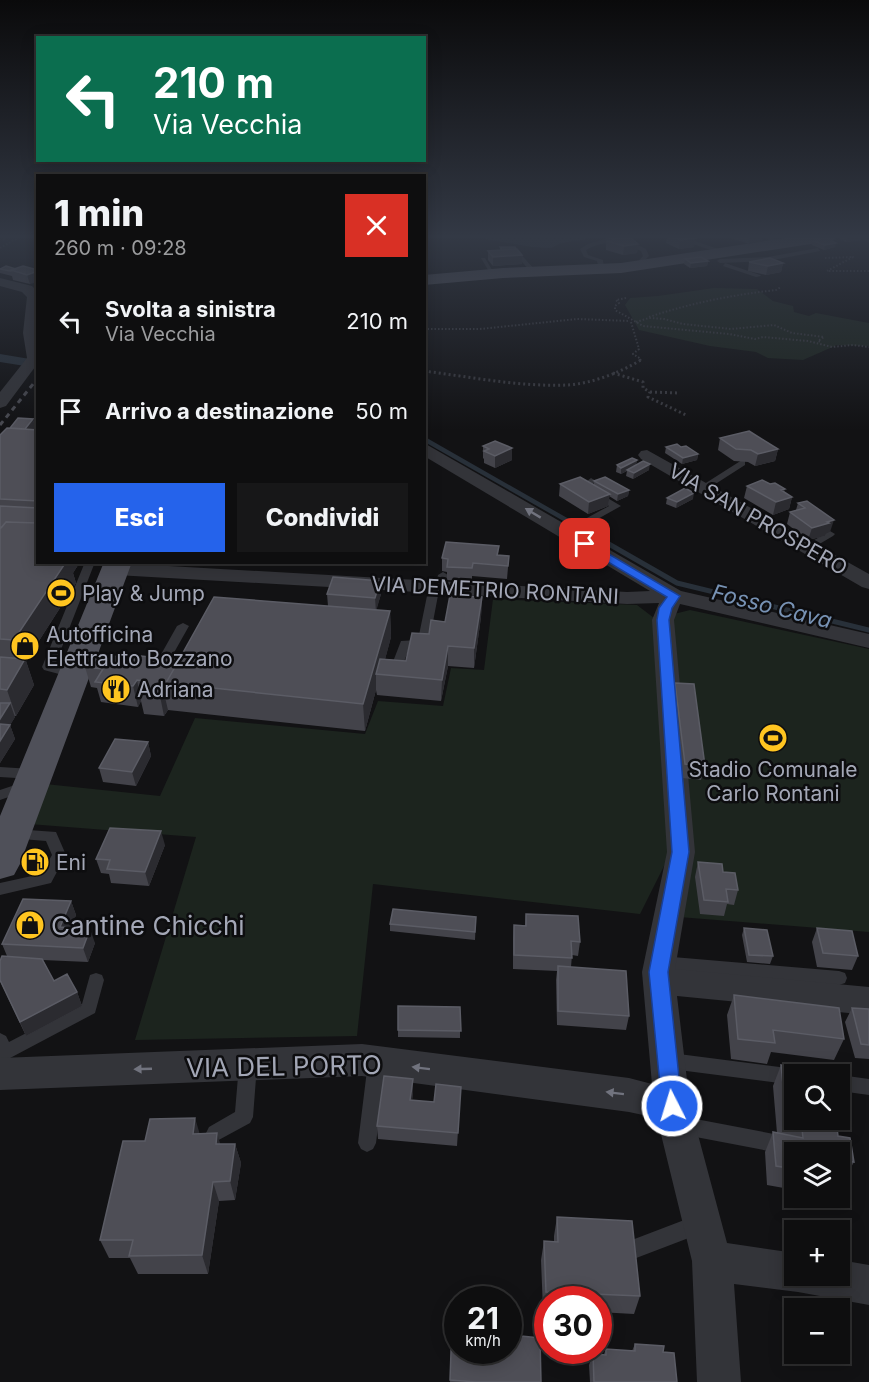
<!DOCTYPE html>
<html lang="it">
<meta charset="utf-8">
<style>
body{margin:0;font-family:Inter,sans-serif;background:#171718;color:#f1f3f6;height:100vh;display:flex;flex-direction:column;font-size:22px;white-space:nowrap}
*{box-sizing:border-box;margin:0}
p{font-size:20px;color:#9b9c9e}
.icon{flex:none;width:33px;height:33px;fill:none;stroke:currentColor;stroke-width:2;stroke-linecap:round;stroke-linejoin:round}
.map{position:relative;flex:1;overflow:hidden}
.sheet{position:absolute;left:36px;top:174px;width:390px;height:390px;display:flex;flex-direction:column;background:#0e0e0f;border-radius:0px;box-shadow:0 3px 15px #0003,0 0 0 2px #2e2e2f}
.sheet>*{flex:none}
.guide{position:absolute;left:36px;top:36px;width:390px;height:126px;border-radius:0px;box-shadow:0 3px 15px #0003,0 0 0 2px #2e2e2f;background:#0b6e4f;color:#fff;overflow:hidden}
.controls{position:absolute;left:784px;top:1064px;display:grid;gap:12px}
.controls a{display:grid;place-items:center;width:66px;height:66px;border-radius:0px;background:#0e0e0f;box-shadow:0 3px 15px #0003,0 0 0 2px #2e2e2f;font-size:30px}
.speed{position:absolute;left:444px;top:1286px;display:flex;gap:12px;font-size:30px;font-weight:700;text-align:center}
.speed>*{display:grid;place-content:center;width:78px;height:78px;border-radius:50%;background:#0e0e0f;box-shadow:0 3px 15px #0003,0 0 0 2px #2e2e2f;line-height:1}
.speed small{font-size:15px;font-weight:400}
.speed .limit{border:9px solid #d22;background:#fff;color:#111}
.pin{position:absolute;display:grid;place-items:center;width:51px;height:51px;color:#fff;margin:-26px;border-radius:12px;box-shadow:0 3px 9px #0006}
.me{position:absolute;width:66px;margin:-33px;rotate:355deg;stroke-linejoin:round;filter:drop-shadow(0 0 4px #0008)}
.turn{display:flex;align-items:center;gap:21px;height:126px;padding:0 18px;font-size:27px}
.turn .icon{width:78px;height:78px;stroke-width:2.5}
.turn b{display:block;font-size:42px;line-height:51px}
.round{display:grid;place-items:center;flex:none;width:63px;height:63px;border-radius:0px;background:#171718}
.head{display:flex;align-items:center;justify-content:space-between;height:102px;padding:0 18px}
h1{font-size:36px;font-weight:800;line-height:45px}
.cta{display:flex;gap:12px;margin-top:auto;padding:12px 18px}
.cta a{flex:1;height:69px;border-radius:0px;background:#2563eb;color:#fff;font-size:24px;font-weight:800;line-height:69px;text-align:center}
.cta a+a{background:#171718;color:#f1f3f6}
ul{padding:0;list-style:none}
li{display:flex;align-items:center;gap:18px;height:90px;padding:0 18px}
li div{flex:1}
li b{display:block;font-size:22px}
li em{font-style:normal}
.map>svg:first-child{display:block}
</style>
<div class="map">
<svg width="869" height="1382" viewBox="0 0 869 1382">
<rect width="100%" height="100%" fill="#121214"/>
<path fill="#1c241e" d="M714 288 757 289 773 301 793 306 794 312 809 316 816 313 869 323V346L837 345 803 360 768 358 756 352 710 346 639 330 625 305 630 298 658 296Z
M493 599 637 605 654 618 672 850 640 914 373 884 357 1036 135 1040 196 837 29 824 45 784 160 796 195 718 365 734 378 701 443 706 451 668 484 670Z
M690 610 869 649V932L679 917 671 619 674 614Z"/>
<path fill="#283039" d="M469 236H606L561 243 551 248 532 247Z"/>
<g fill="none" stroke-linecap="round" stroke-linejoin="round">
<path stroke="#283039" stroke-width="4.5" d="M424 439 575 525"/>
<path stroke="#283039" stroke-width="5" d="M572 523 677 583 869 630"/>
<path fill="#283039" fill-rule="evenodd" d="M0 354 30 359 31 362 25 366 0 362Z"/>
<path stroke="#393a40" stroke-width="2" stroke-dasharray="1.5 2" stroke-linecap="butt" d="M0 248 21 236
M825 258 853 257 827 271H869
M626 298 616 300 619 303 615 306V310L643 326 729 334 755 339 763 337 808 341 832 347 853 345 869 347
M649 317C691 303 732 295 776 290L781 287
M631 322 639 349 633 354 641 359 639 362
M636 322 649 318 664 319 683 324 731 329 774 325 792 333 824 337 818 341 822 342
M424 329H480L577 319 630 321"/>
<path stroke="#393a40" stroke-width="3" stroke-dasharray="2 3" stroke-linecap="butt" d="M424 371C471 377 520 387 567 385 591 384 621 372 641 360
M613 373 643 382V388L650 392 648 397 686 415
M650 392 679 393"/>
<path fill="#333439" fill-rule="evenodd" d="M760 236H769L789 245 784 246Z
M858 236 869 239V243Z
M605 239C620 239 633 242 646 249L649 256 637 268 634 266 643 256 641 251C623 242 604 239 586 250L588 255 603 260 604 269 599 270 597 261 584 257 580 249 588 244Z
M692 240 730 253 731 254 726 255 690 243Z
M818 248 820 251 768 261 720 263 717 261 720 259 768 257Z
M514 251H518L535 270V272H531L514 253Z
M481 258H485L495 275H491Z
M725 263 760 275 761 276 756 277 723 266Z
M742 460 745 461V465L706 490 703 491 698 488Z
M591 478 596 481 591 486 594 490 621 506 569 535H563V531L609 506 588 494 581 486Z
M830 531 835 534 833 536 811 549 807 550 802 547Z
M85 562H95L55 665 78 671 80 674 78 677 74 678 44 670 42 667Z
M443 572 448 575 445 589 439 590 429 643 423 646H410L399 675H391L389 672 401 641 418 640 429 586 430 584 436 583 438 575Z
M183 623 189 626 167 665 147 664 145 661 147 658H159L177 626Z
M0 767 32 769 37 771 39 774 37 777 32 779 0 777Z
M24 782 29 784 31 787 29 790 0 800V790Z
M14 829 56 832 66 855 51 883 0 895V883L41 874 52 855 46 841 9 838 7 834 9 830Z
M661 956 839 971 845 973 847 978 845 983 839 985 661 970 655 968 653 963 655 958Z
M96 973 102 975 104 980 95 1013 12 1057 6 1060 0 1058V1033L6 1036 9 1042 82 1004 90 975Z
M671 1053 795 1069 801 1071 802 1074H795V1085L671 1069 665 1067 662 1061 665 1055Z
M377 1054 383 1056 386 1062 376 1143 373 1149 367 1152 361 1149 358 1143 368 1062 371 1056Z
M248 1057 254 1059 257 1065 253 1117 250 1123 215 1142 209 1139 206 1133 209 1127 235 1112 239 1065 242 1059Z
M840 1075 869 1079V1095L840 1091Z
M680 1116 779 1135 785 1138 788 1144 785 1150 779 1153 680 1134 674 1131 671 1125 674 1119Z
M700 1214 707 1217 710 1224 707 1231 631 1260 624 1257 621 1250 624 1243Z"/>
<path fill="#333439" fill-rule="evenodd" d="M0 278 32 286 38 292V363L6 406 0 408V392L27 358 23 333 27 297 22 292 0 286Z
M424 443 681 591 869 634V648L680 604 674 620 695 852 675 969 869 987V1015L677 996 690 1105 727 1243 795 1253V1275H840V1260L869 1265V1305L798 1292 734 1284 741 1382H697L692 1261 657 1118 629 1112 362 1076 0 1090V1058L362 1044 629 1078 652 1084 642 972 667 852 652 620 659 603 627 604 116 575 109 573 106 569 109 565 116 563 627 592 650 591 424 456Z
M647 450 869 574V589L862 587 641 459 638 455 641 451Z"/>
<path fill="#4f5059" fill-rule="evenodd" d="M799 236H838L830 241 621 273 503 278 424 285V275L503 268 621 263Z
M104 562H132L20 864 14 875 0 879V816Z"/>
<path stroke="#484950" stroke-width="3" stroke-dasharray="5 4.5" stroke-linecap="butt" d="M0 425 38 378"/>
</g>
<path fill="#43434a" d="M606 236 638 244 637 253 623 255 606 250Z
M667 236H691L695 238 694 247 679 249 666 243Z
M725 236H763L762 241 749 244Z
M840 236H861V240L846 242 839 239Z
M813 241 833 242 835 247 824 250 812 245Z
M500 247 522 264 493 266 488 260V251L500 250Z
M685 259 708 261 707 266 690 268 684 264Z
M749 262 783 263 781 272 766 275 748 271Z
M0 268 16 269 38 270 30 284 13 280 12 276 0 273Z
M35 384H38V395Z
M33 419 36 429 38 430V562H80L73 573 76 583 26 661 34 685 16 716H14L15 717 10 725 15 739 0 763V435L10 428Z
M720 438 778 449 775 461 755 466 748 462 734 461 718 450Z
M483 446 512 460 495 468 484 463V459L483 458Z
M666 447H681L698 454 697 460 682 464 665 453Z
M637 460 636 464 649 470 633 479 626 476 627 471 621 474 616 472 617 465Z
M594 481 629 490 628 496 617 501 609 496 608 506 588 514 559 496 560 484H594Z
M747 486 784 492 792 497 789 509 773 515 744 498Z
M667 498 693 499 676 508 666 504Z
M807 501 830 532 826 534 825 536 808 540 787 524 790 512 796 510 798 503Z
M499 546 498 555 509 556 507 579 472 576V581L447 580V572L442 571V558Z
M380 581 381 594 376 610 390 611 391 637 385 659 406 661 429 634 445 622 482 597 481 617 474 668 448 666 441 701 377 695 376 690 365 731 168 710 164 716 144 714 141 701 138 707 101 702 97 688 91 687 85 667 139 659 179 660 328 606 327 594Z
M675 683 705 766 701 780 682 778 672 697Z
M148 742 151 756 136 786 103 782 99 768Z
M165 845 149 886 111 883 109 874 101 873 96 859Z
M698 862 723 872 738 890 734 905 727 904 724 916 700 914 695 877Z
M71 901 76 915 71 928 95 943 88 962 43 960 54 981 77 992 82 1006 26 1036 0 981 7 956 2 944Z
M526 914 580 942 578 956 572 955 571 967 629 1016 626 1030 557 1025 556 980 557 971 513 969V939L514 925H525Z
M476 917 475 940 390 931V924Z
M744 928 773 956 770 964 747 962 742 935Z
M817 928 858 956 852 970 817 967 812 942Z
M734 995 844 1039 834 1060 771 1052 767 1064 731 1059 727 1015Z
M460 1007V1038L398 1037V1030Z
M852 1008 869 1009V1059L855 1058 845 1022Z
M781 1065 795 1074V1119H836L838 1136 854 1162 843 1181H840V1152H795V1190L767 1185 765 1152 773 1132 777 1133 773 1086Z
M413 1092 412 1100 434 1102 460 1100 457 1146 378 1139 377 1126Z
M200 1134 220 1144H235L241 1163 235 1200 219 1201 208 1274H138L130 1258H109L100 1240 145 1141Z
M557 1217 640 1296 634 1314 598 1312V1299H548V1310H543L541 1260 544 1241 554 1242V1236Z
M830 1224 846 1227 848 1252 844 1259 840 1257V1230H826Z
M452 1324 521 1336 541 1382H450Z
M635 1344 663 1352 677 1382H590L589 1365 593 1354H604L606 1349 632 1351Z"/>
<path fill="#2b2b30" d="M9 236V237L3 241 2 237Z
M750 236H763L762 241 749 244Z
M855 236H861V240L846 242 847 237Z
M695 238 694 247 679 249 680 240Z
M834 239 833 243H836L835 247 824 250 825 245 830 240Z
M638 244 637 253 623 255 624 246Z
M522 255V264L493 266V257Z
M708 261 707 266 690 268 691 263Z
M783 263 781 272 766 275 768 266Z
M38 271V282L30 284 27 275Z
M33 419 36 431 14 437Z
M512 448V460L495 468V456Z
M778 449 775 461 755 466 758 454Z
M698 454 697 460 682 464 683 458Z
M637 460 636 466 621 474V468Z
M650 464 649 470 633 479 634 473Z
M785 489 782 500 792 497 789 509 773 515 776 502 781 490Z
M629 490 628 496 617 501 618 494Z
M694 493 693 499 676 508 677 502Z
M610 494 608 506 588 514 589 502Z
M834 520 830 532 826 534 825 536 808 540 812 528Z
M61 562H80L73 573 76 583 26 661 34 685 16 716 7 690 22 665 14 640Z
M380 581 381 594 376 612 375 598Z
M482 597 481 617 474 668V648Z
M390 611 391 637 381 675 376 674V690L365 731 363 704Z
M448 646V666L441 701 442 680Z
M137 680 141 701 138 707 133 686Z
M163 689 168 710 164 716 160 696Z
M10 703 15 717 6 732 10 725 15 739 0 763V719Z
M148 742 151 756 136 786 132 772Z
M161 831 165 845 149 886 145 872Z
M71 901 76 915 65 942 60 927Z
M90 929 95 943 88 962 83 948Z
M77 992 82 1006 26 1036 20 1022Z
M413 1079V1092L411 1113 410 1100Z
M195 1118 201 1138 193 1134Z
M217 1133 223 1153 216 1144Z
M235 1144 241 1163 235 1200 230 1181Z
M213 1182 219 1201 208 1274 202 1255Z"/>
<path fill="#4e4e56" stroke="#5b5c65" stroke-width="1.5" d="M607 236H628L638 244 624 246 607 241 614 240Z
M672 236H691L695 238 680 240Z
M827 237 834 239 830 240 836 243 825 245 813 241Z
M500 247H515L516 249 502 250Z
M517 249 522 255 493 257 488 251Z
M701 257 708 261 691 263 685 259Z
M770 258 783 263 768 266 749 262Z
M6 266 16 269 10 271 0 269Z
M23 266 38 270V271L27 275 11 270Z
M18 418 33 419 25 429 10 428Z
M7 428 38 430V501L0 499V435Z
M749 431 778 449 758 454 751 450 736 449 720 438Z
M495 441 512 448 495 456 484 451 489 449 483 446Z
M677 444 681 447 686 446 698 454 683 458 666 447Z
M632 458 637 460 621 468 617 465Z
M643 461 650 464 634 473 627 470Z
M580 477 610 494 589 502 560 484Z
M605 477 629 490 618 494 594 481Z
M762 480 770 484 775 483 785 489 781 490 792 497 776 502 747 486Z
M685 488 694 493 677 502 667 498Z
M807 501 834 520 827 522 829 523 812 528 790 512 805 508 798 503Z
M0 506 38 508V523L6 522 2 527H0Z
M6 522 38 523V562H66L14 640 0 639V529Z
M446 542 499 546 497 555 509 556 508 566 473 563 472 568 447 567 448 559 442 558Z
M333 577 380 581 375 598 327 594Z
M450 595 482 597 474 648 448 646 442 680 376 674 380 659 406 661 412 633 429 634 431 620 445 622Z
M214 597 390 611 363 704 166 683Z
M94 654 139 659 141 656 179 660 166 683 167 690 163 689 160 696 139 694 146 681 137 680 133 686 95 682 103 669 85 667Z
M0 657 25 659 7 690 0 689Z
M675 683 694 684 705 766 685 764Z
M0 703H10L0 719Z
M0 724 10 725 0 741Z
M115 739 148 742 132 772 99 768Z
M110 828 161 831 145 872 107 869 110 860 96 859Z
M698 862 722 864 723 872 735 873 738 890 726 889 728 902 704 900Z
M23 899 71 901 60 927 90 929 83 948 2 944Z
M393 909 476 917 475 932 390 924Z
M526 914 578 916 580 942 571 941 572 958 514 955V925L526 926Z
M744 928 767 930 773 956 749 955Z
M817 928 852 931 858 956 823 953Z
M2 956 42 959 54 981 67 974 77 992 20 1022 0 980V961Z
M558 966 626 971 629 1016 558 1011Z
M734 995 839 1008 844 1039 773 1030 775 1043 738 1039Z
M398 1006 460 1007 461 1031 398 1030Z
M852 1008 869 1009V1045L861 1044Z
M781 1065 830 1072V1074H795V1117L786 1115Z
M384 1076 413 1079 410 1100 434 1102 436 1084 461 1087 458 1133 377 1126Z
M195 1118 193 1134 217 1133 216 1144H235L230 1181 213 1182 202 1255 129 1256 133 1240H100L123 1141H145L150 1119Z
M801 1119H836L838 1136 850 1138 854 1162 840 1160V1152H795V1169L776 1166 773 1132 803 1138Z
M557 1217 632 1221 640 1296 546 1292 544 1241 558 1242Z
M830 1224 846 1227 848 1252 840 1250V1230H830Z
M452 1324H458V1350H508V1328L521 1329V1336L540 1338 541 1382H476L450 1380Z
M635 1344 664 1346 663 1352 674 1353 677 1382H594L593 1354 606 1355V1349L635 1351Z"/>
<defs><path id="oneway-solid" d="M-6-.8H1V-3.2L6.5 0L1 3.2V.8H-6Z" transform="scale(1.5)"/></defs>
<g fill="#71737e">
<use href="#oneway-solid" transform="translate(533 513) rotate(-149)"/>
<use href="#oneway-solid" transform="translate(421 1068) rotate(-173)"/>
<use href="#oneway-solid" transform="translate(143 1069) rotate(178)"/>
<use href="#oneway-solid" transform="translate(615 1093) rotate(-173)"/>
</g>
<linearGradient id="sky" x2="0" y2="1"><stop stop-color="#0a0a0b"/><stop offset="0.55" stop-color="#333945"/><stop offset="1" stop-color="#333945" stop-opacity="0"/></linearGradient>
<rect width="869" height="430" fill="url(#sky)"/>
<path fill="#2563eb" stroke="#184099" stroke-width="1.5" d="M585 540 680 596 672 608 669 620 689 852 668 972 682 1106 679 1112 672 1115 665 1112 662 1106 649 972 672 852 657 620 659 608 667 597 581 546 579 544Z"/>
<defs>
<g id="stadium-disc" transform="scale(1.5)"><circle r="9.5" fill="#ffc520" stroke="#0d0d0f"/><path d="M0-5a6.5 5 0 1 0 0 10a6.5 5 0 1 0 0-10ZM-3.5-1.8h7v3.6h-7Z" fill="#111"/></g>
<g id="shop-disc" transform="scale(1.5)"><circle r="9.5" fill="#ffc520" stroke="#0d0d0f"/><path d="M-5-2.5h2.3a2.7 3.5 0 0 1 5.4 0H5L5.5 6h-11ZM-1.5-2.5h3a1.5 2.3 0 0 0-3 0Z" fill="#111"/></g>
<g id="restaurant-disc" transform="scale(1.5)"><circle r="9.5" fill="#ffc520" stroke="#0d0d0f"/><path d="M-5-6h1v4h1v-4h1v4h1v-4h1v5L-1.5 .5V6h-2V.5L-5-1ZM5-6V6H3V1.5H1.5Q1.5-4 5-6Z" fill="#111"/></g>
<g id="fuel-disc" transform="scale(1.5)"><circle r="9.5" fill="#ffc520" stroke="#0d0d0f"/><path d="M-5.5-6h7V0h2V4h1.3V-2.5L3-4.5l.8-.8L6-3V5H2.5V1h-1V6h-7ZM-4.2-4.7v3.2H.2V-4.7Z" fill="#111"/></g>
</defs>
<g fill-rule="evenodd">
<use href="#stadium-disc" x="61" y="593"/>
<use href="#shop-disc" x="25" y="646"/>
<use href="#restaurant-disc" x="116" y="689"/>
<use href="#stadium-disc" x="773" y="738"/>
<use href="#fuel-disc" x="35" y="862"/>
<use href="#shop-disc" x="30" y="925"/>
</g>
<g text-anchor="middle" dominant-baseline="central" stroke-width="5" stroke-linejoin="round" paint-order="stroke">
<g font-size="21" fill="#a3a7b6" stroke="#0d0d0f">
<text transform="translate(758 519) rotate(30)">VIA SAN PROSPERO</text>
<text transform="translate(495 590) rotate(3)">VIA DEMETRIO RONTANI</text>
</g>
<g font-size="21" fill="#a3a7b6" stroke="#0d0d0f" text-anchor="start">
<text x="82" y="593">Play &amp; Jump</text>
<text x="46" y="634">Autofficina<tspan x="46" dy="24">Elettrauto Bozzano</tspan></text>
<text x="137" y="689">Adriana</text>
<text x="773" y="769" text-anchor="middle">Stadio Comunale<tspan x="773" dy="24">Carlo Rontani</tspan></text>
<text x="56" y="862">Eni</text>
</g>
<g font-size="22" font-style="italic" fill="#7792b4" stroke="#0d0d0f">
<text transform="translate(772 606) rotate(14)">Fosso Cava</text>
</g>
<g font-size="26" fill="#a3a7b6" stroke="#0d0d0f" text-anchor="start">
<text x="51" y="925">Cantine Chicchi</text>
</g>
<g font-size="26" fill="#a3a7b6" stroke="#0d0d0f">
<text transform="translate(284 1066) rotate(-1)">VIA DEL PORTO</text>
</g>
</g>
</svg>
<div class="controls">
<a><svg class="icon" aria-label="search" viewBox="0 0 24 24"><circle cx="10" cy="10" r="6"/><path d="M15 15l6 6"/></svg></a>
<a><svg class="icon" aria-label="layers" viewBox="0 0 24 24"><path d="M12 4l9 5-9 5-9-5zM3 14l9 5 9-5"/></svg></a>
<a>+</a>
<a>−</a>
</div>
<div class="speed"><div>21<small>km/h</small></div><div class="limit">30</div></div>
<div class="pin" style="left:585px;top:544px;background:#d93025"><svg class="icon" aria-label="arrive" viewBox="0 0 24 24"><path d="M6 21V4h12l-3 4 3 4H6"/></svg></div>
<svg class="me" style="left:672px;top:1106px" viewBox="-20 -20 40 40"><circle r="17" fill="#2563eb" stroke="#fff" stroke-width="3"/><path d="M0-11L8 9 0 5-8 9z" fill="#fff"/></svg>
<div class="guide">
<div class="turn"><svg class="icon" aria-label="left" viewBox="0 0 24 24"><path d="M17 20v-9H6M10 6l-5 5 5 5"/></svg><div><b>210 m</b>Via Vecchia</div></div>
</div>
<section class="sheet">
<div class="head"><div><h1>1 min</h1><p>260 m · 09:28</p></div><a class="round" style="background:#d93025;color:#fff"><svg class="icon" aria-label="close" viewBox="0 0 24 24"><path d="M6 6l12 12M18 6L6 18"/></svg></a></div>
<ul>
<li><svg class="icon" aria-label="left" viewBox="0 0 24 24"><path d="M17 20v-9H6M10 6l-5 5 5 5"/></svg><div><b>Svolta a sinistra</b><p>Via Vecchia</p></div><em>210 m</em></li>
<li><svg class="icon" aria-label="arrive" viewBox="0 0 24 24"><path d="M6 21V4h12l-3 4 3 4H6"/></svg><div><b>Arrivo a destinazione</b></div><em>50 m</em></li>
</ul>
<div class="cta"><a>Esci</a><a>Condividi</a></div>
</section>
</div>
